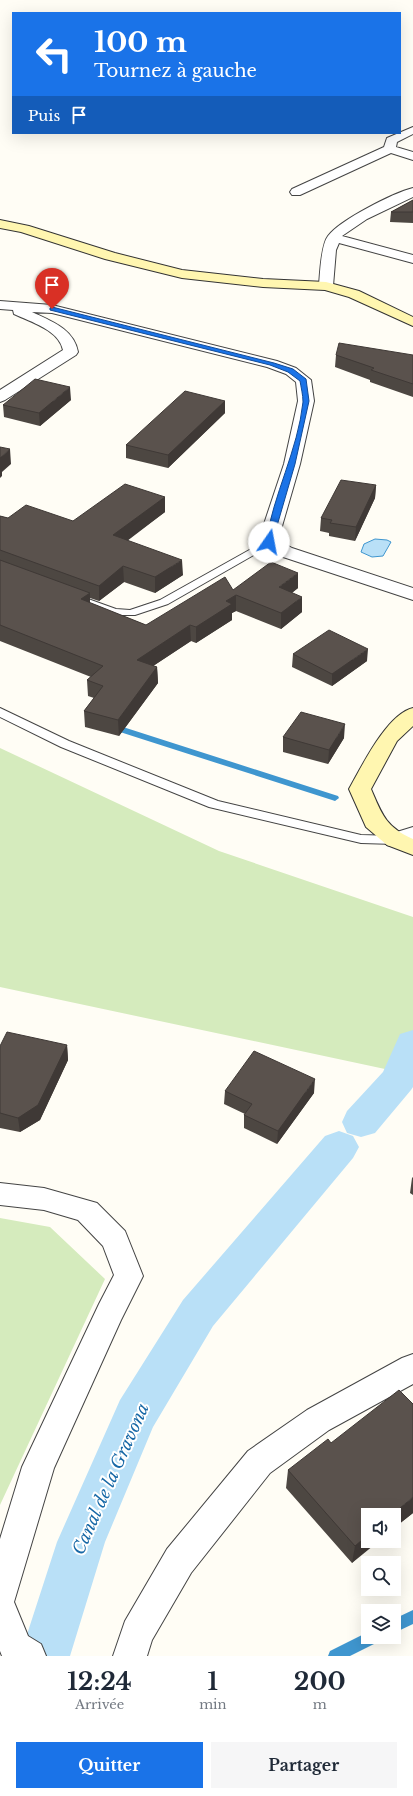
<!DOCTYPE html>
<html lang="fr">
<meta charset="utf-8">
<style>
body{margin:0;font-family:"Libre Baskerville",serif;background:#f6f6f7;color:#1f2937;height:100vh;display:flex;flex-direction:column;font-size:15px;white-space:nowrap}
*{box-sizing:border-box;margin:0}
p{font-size:13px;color:#747a83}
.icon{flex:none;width:22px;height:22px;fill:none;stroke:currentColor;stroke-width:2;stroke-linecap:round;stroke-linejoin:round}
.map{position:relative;height:1656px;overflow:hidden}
.drawer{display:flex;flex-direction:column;background:#fff;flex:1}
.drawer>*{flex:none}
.guide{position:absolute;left:12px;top:12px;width:389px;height:122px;border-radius:0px;box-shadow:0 4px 16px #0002;background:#1a73e8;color:#fff;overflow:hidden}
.controls{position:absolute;left:361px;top:1508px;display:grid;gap:8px}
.controls a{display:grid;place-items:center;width:40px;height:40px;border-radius:0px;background:#fff;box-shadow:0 4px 16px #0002;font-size:20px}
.pin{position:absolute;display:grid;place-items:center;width:34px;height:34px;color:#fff;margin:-41px -17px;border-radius:50% 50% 50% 0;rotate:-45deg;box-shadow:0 0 4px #0007}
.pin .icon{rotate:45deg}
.me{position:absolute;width:44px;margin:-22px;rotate:12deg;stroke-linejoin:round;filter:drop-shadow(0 0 3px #0008)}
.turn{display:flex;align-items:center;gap:14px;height:84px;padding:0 16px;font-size:18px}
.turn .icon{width:52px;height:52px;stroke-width:2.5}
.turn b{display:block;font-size:28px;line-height:34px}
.then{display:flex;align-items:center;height:38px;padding:0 16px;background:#0003;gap:8px;font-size:15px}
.eta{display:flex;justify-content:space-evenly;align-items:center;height:68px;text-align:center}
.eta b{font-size:24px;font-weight:800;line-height:28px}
.primary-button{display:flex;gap:8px;margin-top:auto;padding:8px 16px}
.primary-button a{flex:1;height:46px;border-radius:0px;background:#1a73e8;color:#fff;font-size:16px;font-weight:800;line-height:46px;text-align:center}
.primary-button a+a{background:#f6f6f7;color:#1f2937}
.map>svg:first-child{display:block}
</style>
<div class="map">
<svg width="413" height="1656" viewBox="0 0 413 1656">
<rect width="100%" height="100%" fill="#fffdf5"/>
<path fill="#d5ebbd" d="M0 748 219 851 413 917V1075L0 987Z
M0 1218 50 1227 105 1279 0 1505Z"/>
<path fill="#b9e0f7" stroke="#3f96cf" d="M375 539 387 540 391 542 383 556 372 557 361 552 364 544Z"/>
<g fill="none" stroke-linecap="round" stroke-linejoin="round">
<path fill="#3f96cf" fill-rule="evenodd" d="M123 727 338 796 339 798 335 801 332 800 120 732 119 730Z
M413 1610V1624L394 1633V1619Z
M368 1632V1637H380L378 1642 350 1656H328L330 1651Z"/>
<path fill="#b9e0f7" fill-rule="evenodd" d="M413 1030V1087L411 1090 375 1133 361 1137 347 1133 342 1122 347 1111 383 1072 400 1034Z
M339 1131 353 1136 359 1147 353 1158 213 1326 153 1427 105 1542 70 1656H20L57 1542 120 1400 183 1300 325 1136Z"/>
<g stroke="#444" stroke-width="2">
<path id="lane" d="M269 539 274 542 273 544 168 604 135 615H114L73 600 72 598 77 595 116 609 130 610 160 600Z
M0 708 69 741 218 801 361 835 395 836 400 837 402 840 400 843 395 844 361 843 209 807 61 747 0 717Z"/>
</g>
<g stroke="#444" stroke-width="2">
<path id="street" d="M413 127V134L397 142 396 147 413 152V160L391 153 300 195H292L290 192 292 189 384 147 387 138Z
M413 188V197L367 219 342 236 413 255V263L339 243 336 250 333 286 331 289H321L319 286C320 273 321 245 328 236 340 220 393 193 413 188Z
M0 301 52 305 277 361 296 368 311 380 314 401 300 464 278 540 292 548 413 588V600L280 556 263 546 260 542 262 530 284 464 298 401 296 382 286 374 267 367 52 313 32 312C51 321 74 329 78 352L76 355 5 400 0 402V390L63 350C59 330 31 322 14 314L13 310 0 309Z
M413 827V842L395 847 387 845 384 840 387 835Z
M0 1183 44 1188 97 1203 125 1231 143 1276 121 1320 54 1468 14 1602 28 1636 41 1644 46 1656H2L0 1651V1539L22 1467 99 1304 114 1275 103 1246 78 1220 44 1210 0 1205Z
M413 1354V1384L329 1430 270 1473 191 1573 152 1640 147 1656H113L125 1621 167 1549 248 1451 307 1410 402 1358Z"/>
</g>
<g stroke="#333" stroke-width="2">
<path id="secondary" d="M0 220 29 226 115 253 182 270 263 279 326 282 359 291 413 317V326L349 297 325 290 263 287 182 278 105 259 21 232 0 228Z
M413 708V726L397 741 371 789C382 815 386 827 413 839V855L387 845 366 827 349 789C362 766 387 714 413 708Z"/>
</g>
<use href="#lane" fill="#fff" fill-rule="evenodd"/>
<use href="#street" fill="#fff" fill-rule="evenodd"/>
<use href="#secondary" fill="#fff6b0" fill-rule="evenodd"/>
</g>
<path fill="#4d4742" d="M413 200V223L390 222 391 212Z
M336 355H413V397L370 382V380L335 367Z
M71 400 40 426 4 417 3 405Z
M225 401V413L168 468 126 458V445Z
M376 485 375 498 355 541 329 536V533L320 531 321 518Z
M165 497V512L127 540 183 575 155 593 124 582 99 601 90 598V603L146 625 233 590 298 588 292 593 302 612 281 629 236 611 232 613V620L196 643 191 641 153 666 157 667 158 683 119 736 85 727 84 711 94 698 88 696 87 680 91 677 0 641V516L8 518 73 521Z
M293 654 367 661 332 686 292 667Z
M283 737 344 738 328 764 283 752Z
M67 1045 68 1060 40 1120 20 1132 0 1128V1046Z
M225 1091 314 1093 277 1144 244 1128V1115L245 1114 224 1104Z
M413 1177V1195L410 1193 412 1178Z
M331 1443 413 1513 394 1528V1515L352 1563 286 1488 288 1470Z"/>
<path fill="#3f3936" d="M70 387 71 400 40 426 39 413Z
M225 401V413L168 468V455Z
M10 449 11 464 2 472V476L0 478V458Z
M376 485 375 498 355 541 356 527Z
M165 497V512L114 551 113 535Z
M182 560 183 575 155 593V577Z
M123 566 124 582 99 601V586Z
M298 573V588L278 603 279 587Z
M90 593V608L81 599Z
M236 595V611L232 613V620L196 643V627L226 601Z
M302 597V612L281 629V613Z
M190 625 191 641 138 676 137 660Z
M368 649 367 661 332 686V674Z
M157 667 158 683 119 736 118 720Z
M345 724 344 738 328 764 329 750Z
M67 1045 68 1060 40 1120 20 1132 18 1118Z
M315 1079 314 1093 277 1144 278 1131Z
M413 1497V1513L394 1528V1515H392Z
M368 1535V1541H379L352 1563 355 1546Z"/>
<path fill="#5a524d" stroke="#3f3936" d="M413 200V212H391Z
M339 343 413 355V384L371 370 374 368 336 355Z
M35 379 70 387 39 413 3 405Z
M185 391 225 401 168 455 126 445Z
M0 447 10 449 0 458Z
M341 480 376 485 356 527 330 523 332 520 321 518Z
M125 484 165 497 113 535 182 560 155 577 123 566 99 586 0 550V516L8 518 26 505 73 521Z
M0 560 90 593 81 599 146 625 225 577 233 590 271 562 298 573 279 587 302 597 281 613 236 595 226 601 232 604 196 627 190 625 137 660 157 667 118 720 84 711 103 686 87 680 103 666 0 625Z
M329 630 368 649 332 674 293 654Z
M301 712 345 724 329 750 283 737Z
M7 1032 67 1045 38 1105 18 1118 0 1113V1046Z
M254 1051 315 1079 278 1131 244 1115 252 1104 225 1091Z
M399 1390 413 1404V1497L392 1515H368V1535L355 1546 288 1470 328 1439 331 1443Z"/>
<path fill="#1a73e8" stroke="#114b97" d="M52 307 274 363 293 369 306 379 309 401 295 464 272 543 266 542C273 495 298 450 303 402 303 395 301 387 300 381L288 372 270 365 50 310V308Z"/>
<g text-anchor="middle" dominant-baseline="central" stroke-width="4" stroke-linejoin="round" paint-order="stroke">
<g font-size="17" font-style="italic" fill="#1768a6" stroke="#fff">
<text transform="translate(111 1479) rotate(-66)">Canal de la Gravona</text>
</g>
</g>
</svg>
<div class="controls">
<a><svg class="icon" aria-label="sound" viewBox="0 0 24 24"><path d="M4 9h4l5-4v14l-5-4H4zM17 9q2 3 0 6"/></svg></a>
<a><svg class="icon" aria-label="search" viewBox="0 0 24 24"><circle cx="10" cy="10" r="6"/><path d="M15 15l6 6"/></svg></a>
<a><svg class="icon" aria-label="layers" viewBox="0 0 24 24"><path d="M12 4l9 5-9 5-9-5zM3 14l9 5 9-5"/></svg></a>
</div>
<div class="pin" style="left:52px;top:309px;background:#d93025"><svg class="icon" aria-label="arrive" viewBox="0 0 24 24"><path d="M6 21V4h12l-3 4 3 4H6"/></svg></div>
<svg class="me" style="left:269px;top:542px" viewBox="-20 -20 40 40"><circle r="19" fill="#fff"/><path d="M0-13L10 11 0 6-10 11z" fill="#1a73e8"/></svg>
<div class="guide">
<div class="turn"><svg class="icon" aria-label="left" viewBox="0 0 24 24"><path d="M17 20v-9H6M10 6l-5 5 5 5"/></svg><div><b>100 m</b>Tournez à gauche</div></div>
<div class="then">Puis<svg class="icon" aria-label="arrive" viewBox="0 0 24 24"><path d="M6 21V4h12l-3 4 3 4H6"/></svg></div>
</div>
</div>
<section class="drawer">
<div class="eta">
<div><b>12:24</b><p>Arrivée</p></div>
<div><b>1</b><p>min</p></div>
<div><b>200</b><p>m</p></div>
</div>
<div class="primary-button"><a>Quitter</a><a>Partager</a></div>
</section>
